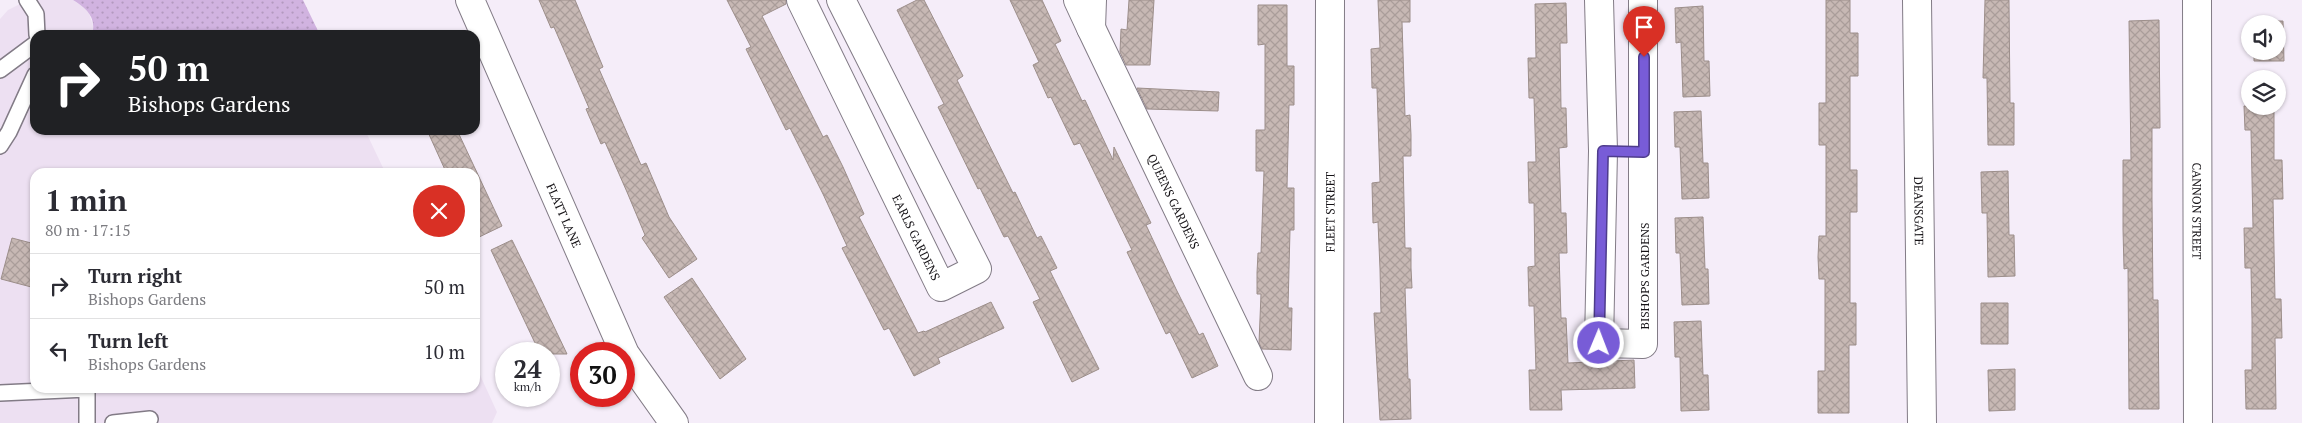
<!DOCTYPE html>
<meta charset="utf-8">
<style>
body{margin:0;font-family:"PT Serif",serif;background:#f7f7f7;color:#2b2b33;height:100vh;display:flex;flex-direction:column;font-size:19px;white-space:nowrap}
*{box-sizing:border-box;margin:0}
p{font-size:16px;color:#7c7c81}
.icon{flex:none;width:28px;height:28px;fill:none;stroke:currentColor;stroke-width:2;stroke-linecap:round;stroke-linejoin:round}
.map{position:relative;flex:1;overflow:hidden}
.side{position:absolute;left:30px;top:168px;width:450px;height:225px;display:flex;flex-direction:column;background:#fff;border-radius:15px;box-shadow:0 1px 4px #0004}
.side>*{flex:none}
.hud{position:absolute;left:30px;top:30px;width:450px;height:105px;border-radius:15px;box-shadow:0 1px 4px #0004;background:#202124;color:#fff;overflow:hidden}
.fabs{position:absolute;left:2241px;top:15px;display:grid;gap:10px}
.fabs a{display:grid;place-items:center;width:45px;height:45px;border-radius:50%;background:#fff;box-shadow:0 1px 4px #0004;font-size:25px}
.speed{position:absolute;left:495px;top:342px;display:flex;gap:10px;font-size:25px;font-weight:700;text-align:center}
.speed>*{display:grid;place-content:center;width:65px;height:65px;border-radius:50%;background:#fff;box-shadow:0 1px 4px #0004;line-height:1}
.speed small{font-size:12px;font-weight:400}
.speed .limit{border:8px solid #d22;background:#fff;color:#111}
.pin{position:absolute;display:grid;place-items:center;width:42px;height:42px;color:#fff;margin:-51px -21px;border-radius:50% 50% 50% 0;rotate:-45deg;box-shadow:0 0 5px #0007}
.pin .icon{rotate:45deg}
.me{position:absolute;width:55px;margin:-28px;rotate:1deg;stroke-linejoin:round;filter:drop-shadow(0 0 4px #0008)}
.turn{display:flex;align-items:center;gap:18px;height:105px;padding:0 15px;font-size:22px}
.turn .icon{width:65px;height:65px;stroke-width:2.5}
.turn b{display:block;font-size:35px;line-height:42px}
.round{display:grid;place-items:center;flex:none;width:52px;height:52px;border-radius:26px;background:#f7f7f7}
.summary{display:flex;align-items:center;justify-content:space-between;height:85px;padding:0 15px}
h1{font-size:30px;font-weight:700;line-height:38px}
ul{padding:0;list-style:none}
li{display:flex;align-items:center;gap:15px;height:65px;padding:0 15px;border-top:1px solid #e1e1e2}
li div{flex:1}
li b{display:block;font-size:19px}
li em{font-style:normal}
.map>svg:first-child{display:block}
</style>
<div class="map">
<svg width="2302" height="423" viewBox="0 0 2302 423">
<defs>
<pattern id="park-dots" width="8" height="8" patternUnits="userSpaceOnUse" patternTransform="scale(1.25)"><rect width="8" height="8" fill="#d1b3e0"/><path d="M2 2h.1M6 6h.1" fill="none" stroke="#b399bf" stroke-width="1.8" stroke-linecap="round"/></pattern>
<pattern id="building-cross-hatch" width="8" height="8" patternUnits="userSpaceOnUse" patternTransform="scale(1.25)"><rect width="8" height="8" fill="#c7b8b4"/><path d="M0 0l8 8M0 8l8-8" fill="none" stroke="#aa9d9a"/></pattern>
</defs>
<rect width="100%" height="100%" fill="#f5edf9"/>
<path fill="#ede0f2" d="M28 0H73L88 10 94 29 92 35H35V130H365L385 172H35V388H475V364L497 412 492 423H0V19L8 10Z"/>
<path fill="url(#park-dots)" d="M73 0H303L320 35H92C97 17 86 8 73 0Z"/>
<path fill="url(#building-cross-hatch)" stroke="#9c8e8a" d="M539 0H575L603 67 599 69 641 165 646 163 669 217 697 259 669 278 642 238 645 235 627 192 605 142 601 144 586 109 589 108 554 27 551 28Z
M727 0H786V4L762 16 823 137 827 135 843 167 864 214 859 217 918 333 924 331 925 332 991 302 1004 328 938 358 940 363 914 376 889 328 884 330 842 248 847 246 823 194 790 128 786 130 746 49 751 47Z
M917 0H924L963 76 957 80 1013 193 1015 192 1037 238 1041 236 1057 268 1050 271 1099 369 1072 382 1033 302 1040 299 1008 236 1004 237 980 188 978 189 938 107 944 104 897 10Z
M1010 0H1042L1061 41 1055 44 1082 101 1085 100 1113 160 1114 147 1151 223 1146 225 1176 289 1199 335 1203 333 1218 366 1192 378 1170 332 1166 334 1127 252 1132 250 1080 143 1074 145 1051 97 1048 98 1033 65 1039 62Z
M1129 0H1154L1150 65H1126L1120 52 1121 29 1127 30Z
M1378 0H1410V22H1402L1405 116 1410 115 1411 135V156H1403L1405 248H1411V268L1412 288H1405L1408 379H1410L1411 419 1380 420 1374 313H1381L1380 269 1378 222 1373 223 1372 183 1380 182 1377 88H1372L1371 49 1380 48Z
M1826 0H1850V33H1858V76H1850V170H1857V212H1850V303H1856V345H1849V413H1818V371H1825V279H1819L1818 257 1819 236H1826V145H1819V103H1826Z
M1985 0H2009L2010 103H2014V145H1988L1987 78H1983Z
M1566 3 1567 43H1560L1561 108H1566L1567 147 1559 148 1561 213H1566L1567 253H1559L1561 318H1566L1568 363 1634 360 1635 388 1561 390 1562 410H1530L1529 370H1536L1534 306H1529L1528 267 1535 266 1534 203H1529L1528 162H1536L1534 98H1529L1528 58H1536L1535 4Z
M1258 5H1287V66H1294V105H1289L1287 188H1294V230H1290L1288 308H1292L1291 350 1262 349 1259 343 1261 294H1257V273L1258 253H1261L1264 171H1256V130H1265V44L1258 45Z
M1703 6 1704 61H1709L1710 96 1683 97 1681 42 1676 43 1675 8Z
M2159 20 2160 128H2152V199L2153 300H2158L2159 409H2129L2128 268 2124 269 2123 229V160H2131L2129 21Z
M2253 21H2283L2284 61H2254V51H2278V24H2253Z
M1137 88 1219 92 1218 111 1147 109Z
M2244 106H2274V160H2282L2283 199H2273L2275 299H2281L2282 338H2275L2276 409H2246L2245 370H2252V319L2251 268H2245L2244 228H2253L2251 130H2245Z
M1701 111 1703 163H1708L1709 198 1682 199 1680 147H1675L1674 112Z
M427 130H457L502 226 475 239V172H446Z
M2008 171 2009 235H2014L2015 276 1988 277 1987 213H1982L1981 172Z
M1703 217 1705 269H1708L1709 304 1682 305 1680 253H1676L1675 218Z
M12 238 35 244V288L1 279Z
M512 240 536 289 567 354H541L535 343 491 250Z
M692 278 746 359 720 379 664 297Z
M1981 303H2008V344H1981Z
M1701 321 1703 375H1708L1709 410 1681 411 1680 357H1675L1674 322Z
M2015 369V410L1989 411 1988 370Z"/>
<g fill="none" stroke-linecap="round" stroke-linejoin="round">
<g stroke="#827b86" stroke-width="18">
<path id="service" d="M27 0 36 14 37 35
M0 70 35 44
M0 146 9 132 35 75
M0 393 87 389V423
M113 423 150 419"/>
</g>
<g stroke="#827b86" stroke-width="30">
<g id="minor">
<path id="s1" d="M470 0 625 354 674 423"/>
<path id="s2" d="M801 0 941 287 977 269 841 0"/>
<path d="M1078 0 1091 28 1092 0"/>
<path d="M1599 0 1603 151 1599 343 1643 344V0"/>
<path id="s3" d="M1917 0 1922 423"/>
<path id="s4" d="M2197 0 2198 423"/>
<path id="s5" d="M1091 28 1258 376"/>
<path id="s6" d="M1329 423 1330 0"/>
</g>
</g>
<use href="#service" stroke="#fff" stroke-width="15"/>
<use href="#minor" stroke="#fff" stroke-width="28"/>
</g>
<g fill="none" stroke-linecap="round" stroke-linejoin="round">
<g stroke="#4e3c8c" stroke-width="12">
<path id="route" d="M1599 343 1603 151 1644 152V57"/>
</g>
<use href="#route" stroke="#785cd7" stroke-width="9"/>
</g>
<g text-anchor="middle" dominant-baseline="central" stroke-width="5" stroke-linejoin="round" paint-order="stroke">
<g font-size="12" fill="#151216" stroke="#fff">
<text stroke="none"><textPath href="#s5" startOffset="192">QUEENS GARDENS</textPath></text>
<text stroke="none"><textPath href="#s6" startOffset="211">FLEET STREET</textPath></text>
<text stroke="none"><textPath href="#s3" startOffset="211">DEANSGATE</textPath></text>
<text stroke="none"><textPath href="#s4" startOffset="211">CANNON STREET</textPath></text>
<text stroke="none"><textPath href="#s1" startOffset="235">FLATT LANE</textPath></text>
<text stroke="none"><textPath href="#s2" startOffset="264">EARLS GARDENS</textPath></text>
<text transform="translate(1644 276) rotate(-90)">BISHOPS GARDENS</text>
</g>
</g>
</svg>
<div class="fabs">
<a><svg class="icon" aria-label="sound" viewBox="0 0 24 24"><path d="M4 9h4l5-4v14l-5-4H4zM17 9q2 3 0 6"/></svg></a>
<a><svg class="icon" aria-label="layers" viewBox="0 0 24 24"><path d="M12 4l9 5-9 5-9-5zM3 14l9 5 9-5"/></svg></a>
</div>
<div class="speed"><div>24<small>km/h</small></div><div class="limit">30</div></div>
<div class="pin" style="left:1644px;top:57px;background:#d93025"><svg class="icon" aria-label="arrive" viewBox="0 0 24 24"><path d="M6 21V4h12l-3 4 3 4H6"/></svg></div>
<svg class="me" style="left:1599px;top:343px" viewBox="-20 -20 40 40"><circle r="17" fill="#785cd7" stroke="#fff" stroke-width="3"/><path d="M0-11L8 9 0 5-8 9z" fill="#fff"/></svg>
<div class="hud">
<div class="turn"><svg class="icon" aria-label="right" viewBox="0 0 24 24"><path d="M7 20v-9h11M14 6l5 5-5 5"/></svg><div><b>50 m</b>Bishops Gardens</div></div>
</div>
<section class="side">
<div class="summary"><div><h1>1 min</h1><p>80 m · 17:15</p></div><a class="round" style="background:#d93025;color:#fff"><svg class="icon" aria-label="close" viewBox="0 0 24 24"><path d="M6 6l12 12M18 6L6 18"/></svg></a></div>
<ul>
<li><svg class="icon" aria-label="right" viewBox="0 0 24 24"><path d="M7 20v-9h11M14 6l5 5-5 5"/></svg><div><b>Turn right</b><p>Bishops Gardens</p></div><em>50 m</em></li>
<li><svg class="icon" aria-label="left" viewBox="0 0 24 24"><path d="M17 20v-9H6M10 6l-5 5 5 5"/></svg><div><b>Turn left</b><p>Bishops Gardens</p></div><em>10 m</em></li>
</ul>
</section>
</div>
